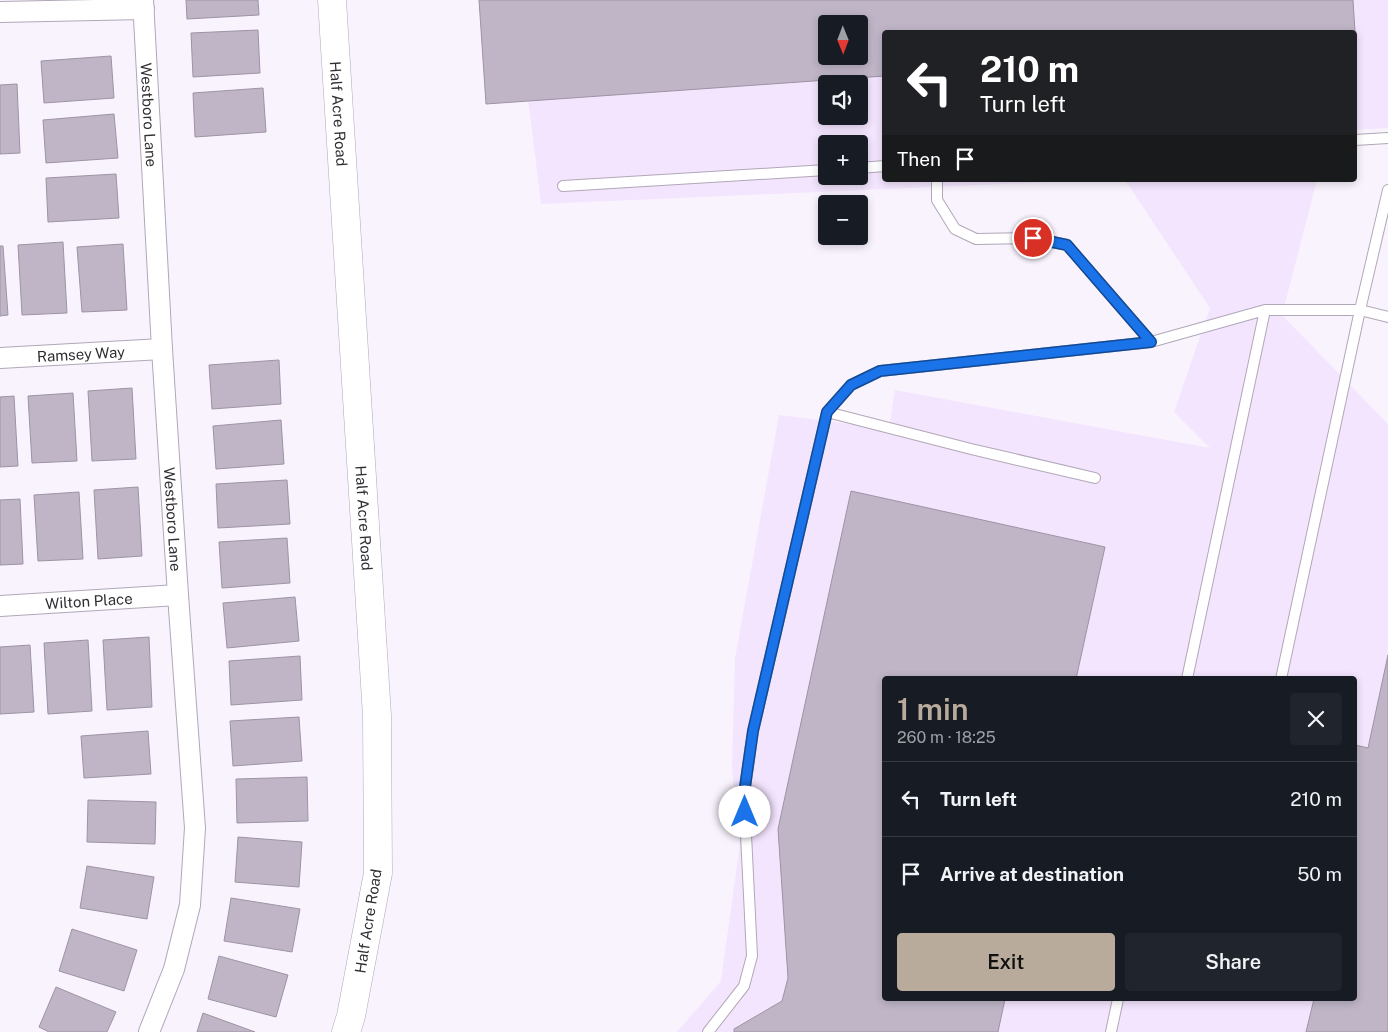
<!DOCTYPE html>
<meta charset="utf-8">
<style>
body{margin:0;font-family:"Public Sans",sans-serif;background:#20242c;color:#f1f3f6;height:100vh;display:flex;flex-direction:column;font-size:19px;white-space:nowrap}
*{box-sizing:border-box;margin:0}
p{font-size:16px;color:#9ea1a6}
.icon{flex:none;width:28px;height:28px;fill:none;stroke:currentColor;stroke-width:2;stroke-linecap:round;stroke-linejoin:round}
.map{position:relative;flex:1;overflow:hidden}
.panel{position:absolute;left:882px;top:676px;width:475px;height:325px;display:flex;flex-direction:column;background:#171b24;border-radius:5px;box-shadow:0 2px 8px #0003}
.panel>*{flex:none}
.hud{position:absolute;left:882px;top:30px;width:475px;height:152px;border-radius:5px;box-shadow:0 2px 8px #0003;background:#202124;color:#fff;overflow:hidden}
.needle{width:32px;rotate:179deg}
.buttons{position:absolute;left:818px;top:15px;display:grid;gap:10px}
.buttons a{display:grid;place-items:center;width:50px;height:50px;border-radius:5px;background:#171b24;box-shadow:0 2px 8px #0003;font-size:25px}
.pin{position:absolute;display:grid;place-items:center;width:42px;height:42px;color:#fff;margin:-21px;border:2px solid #fff;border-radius:50%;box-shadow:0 1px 5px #0007}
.me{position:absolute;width:55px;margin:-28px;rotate:0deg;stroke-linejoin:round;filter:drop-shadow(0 0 4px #0008)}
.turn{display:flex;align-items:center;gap:18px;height:105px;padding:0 15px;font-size:22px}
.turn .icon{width:65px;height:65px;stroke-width:2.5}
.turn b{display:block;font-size:35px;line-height:42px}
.then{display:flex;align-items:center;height:48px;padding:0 15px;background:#0003;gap:10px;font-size:19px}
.round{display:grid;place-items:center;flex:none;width:52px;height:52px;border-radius:5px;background:#20242c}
.headline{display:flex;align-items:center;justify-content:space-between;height:85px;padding:0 15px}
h1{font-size:30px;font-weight:600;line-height:38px;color:#b9ab9b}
.button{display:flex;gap:10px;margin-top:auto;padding:10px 15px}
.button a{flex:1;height:58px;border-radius:5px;background:#b9ab9b;color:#111;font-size:20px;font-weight:600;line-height:58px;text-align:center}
.button a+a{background:#20242c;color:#f1f3f6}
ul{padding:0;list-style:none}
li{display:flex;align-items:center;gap:15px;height:75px;padding:0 15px;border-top:1px solid #363941}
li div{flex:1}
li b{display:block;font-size:19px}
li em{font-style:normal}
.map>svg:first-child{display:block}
</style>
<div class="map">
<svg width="1388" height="1032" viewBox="0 0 1388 1032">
<rect width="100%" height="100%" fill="#f9f3fe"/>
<path fill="#f4e5fe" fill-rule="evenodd" d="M516 0H1388V128L1355 130V32H885V180H1096L541 204ZM826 24H859V56H826ZM826 84H859V116H826ZM826 144H859V176H826Z
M1125 180H1317L1282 315 1388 424V1032H677L721 981 740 844 732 767 735 658 779 415 889 429 895 390 1210 448 1174 412 1210 308ZM885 679H1355V999H885Z"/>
<path fill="#bfb5c7" stroke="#9d93a4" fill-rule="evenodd" d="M186 0H258L259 15 187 19Z
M479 0H1353L1355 32H885V76L486 104ZM826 24H859V56H826Z
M258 30 260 73 193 77 191 33Z
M111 56 114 98 44 103 41 61Z
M17 84 20 153 0 154V85Z
M263 88 266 132 195 137 193 93Z
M114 114 118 158 46 163 43 120Z
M116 174 119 218 48 222 46 178Z
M63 242 67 313 22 315 18 245Z
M123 244 127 310 82 312 77 247Z
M0 246H3L8 315 0 316Z
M279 360 281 404 212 409 209 365Z
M132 388 136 459 92 461 88 391Z
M73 393 77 461 32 463 28 396Z
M14 396 18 466 0 467V397Z
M281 420 284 464 216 469 213 426Z
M287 480 290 524 218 528 216 484Z
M138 487 142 556 98 559 94 490Z
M851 491 1105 547 1076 679H885V999H1005L998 1032H734V1029L782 1001 788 978 778 829Z
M79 492 83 559 38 561 34 495Z
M20 499 23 564 0 565V500Z
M287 538 290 583 222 588 219 542Z
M295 597 299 641 227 648 223 603Z
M149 637 152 707 107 710 103 640Z
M88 640 92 711 48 714 44 643Z
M30 645 34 712 0 714V647Z
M1388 655V1032H1306L1314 999H1355V745L1368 748Z
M300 656 302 700 231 705 229 661Z
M299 717 302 761 233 766 230 721Z
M148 731 151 774 84 778 81 736Z
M307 777 308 821 237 823 236 779Z
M88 800 156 802 155 844 87 842Z
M238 837 302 842 299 887 235 882Z
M87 866 154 877 147 919 80 908Z
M231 898 300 909 292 952 224 941Z
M72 929 137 950 124 991 59 971Z
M219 956 288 975 276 1017 208 999Z
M56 987 116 1012 107 1032H49L39 1027Z
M203 1013 255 1032H197Z"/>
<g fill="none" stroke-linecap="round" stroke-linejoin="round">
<g stroke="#b1a7b8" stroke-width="12">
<path id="lane" d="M1355 140 1388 138
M859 168 885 166
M937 180V200L955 229 976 239 1033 238 1067 245 1151 342
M563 186 826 170
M827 412 971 449 1095 478
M1187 679 1265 310
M1281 679 1360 310 1388 317
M708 1032 744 986 752 956 744 794 753 731 827 412 851 385 880 371 1151 342 1265 310H1360L1388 190
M1111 1032 1118 999"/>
</g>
<g stroke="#b1a7b8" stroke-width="22">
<g id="street">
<path id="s1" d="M143 0 162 349 178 595 195 828 190 905 174 969 149 1032"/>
<path d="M0 12 144 9"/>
<path id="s2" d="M0 358 162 349"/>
<path id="s3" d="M0 606 178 595"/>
</g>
</g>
<g stroke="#b1a7b8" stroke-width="29">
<g id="secondary">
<path id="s4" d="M332 0 377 716 378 873 351 1016 346 1032"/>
</g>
</g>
<use href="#lane" stroke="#fff" stroke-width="10"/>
<use href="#street" stroke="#fff" stroke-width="20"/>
<use href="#secondary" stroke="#fff" stroke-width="28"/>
</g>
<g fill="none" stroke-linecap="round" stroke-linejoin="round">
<g stroke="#114b97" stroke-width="12">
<path id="route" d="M745 812 744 794 753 731 827 412 851 385 880 371 1151 342 1067 245 1033 238"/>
</g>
<use href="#route" stroke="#1a73e8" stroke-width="9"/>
</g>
<g text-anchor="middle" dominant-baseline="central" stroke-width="4" stroke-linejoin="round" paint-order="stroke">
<g font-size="15" fill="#312e34" stroke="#fff">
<text stroke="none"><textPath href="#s4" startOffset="114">Half Acre Road</textPath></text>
<text stroke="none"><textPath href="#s1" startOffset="115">Westboro Lane</textPath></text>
<text stroke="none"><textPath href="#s2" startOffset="81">Ramsey Way</textPath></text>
<text stroke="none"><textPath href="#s4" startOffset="519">Half Acre Road</textPath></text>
<text stroke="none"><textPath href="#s1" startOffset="520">Westboro Lane</textPath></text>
<text stroke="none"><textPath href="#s3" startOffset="89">Wilton Place</textPath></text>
<text transform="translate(368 921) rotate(-81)">Half Acre Road</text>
</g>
</g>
</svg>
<div class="buttons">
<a><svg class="needle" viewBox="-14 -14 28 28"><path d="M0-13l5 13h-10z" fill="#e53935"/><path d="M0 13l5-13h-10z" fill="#9ea1a6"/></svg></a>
<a><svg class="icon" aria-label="sound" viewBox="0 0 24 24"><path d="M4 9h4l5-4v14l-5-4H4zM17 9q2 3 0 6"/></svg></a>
<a>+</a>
<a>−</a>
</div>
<div class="pin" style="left:1033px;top:238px;background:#d93025"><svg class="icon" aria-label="arrive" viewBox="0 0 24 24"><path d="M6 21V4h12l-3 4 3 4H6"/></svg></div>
<svg class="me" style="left:745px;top:812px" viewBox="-20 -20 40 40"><circle r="19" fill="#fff"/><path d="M0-13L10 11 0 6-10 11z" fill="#1a73e8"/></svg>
<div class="hud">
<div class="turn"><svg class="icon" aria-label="left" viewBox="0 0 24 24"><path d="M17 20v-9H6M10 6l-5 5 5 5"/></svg><div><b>210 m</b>Turn left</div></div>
<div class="then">Then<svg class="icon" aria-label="arrive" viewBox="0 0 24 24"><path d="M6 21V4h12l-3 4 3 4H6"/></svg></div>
</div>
<section class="panel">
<div class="headline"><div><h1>1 min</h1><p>260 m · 18:25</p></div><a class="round"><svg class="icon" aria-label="close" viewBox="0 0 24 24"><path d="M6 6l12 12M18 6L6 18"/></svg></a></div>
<ul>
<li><svg class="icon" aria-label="left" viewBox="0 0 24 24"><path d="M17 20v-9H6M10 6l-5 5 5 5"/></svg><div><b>Turn left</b></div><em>210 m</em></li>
<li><svg class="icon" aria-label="arrive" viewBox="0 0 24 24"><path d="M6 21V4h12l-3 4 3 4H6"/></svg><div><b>Arrive at destination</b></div><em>50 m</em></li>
</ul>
<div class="button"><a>Exit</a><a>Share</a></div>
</section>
</div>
